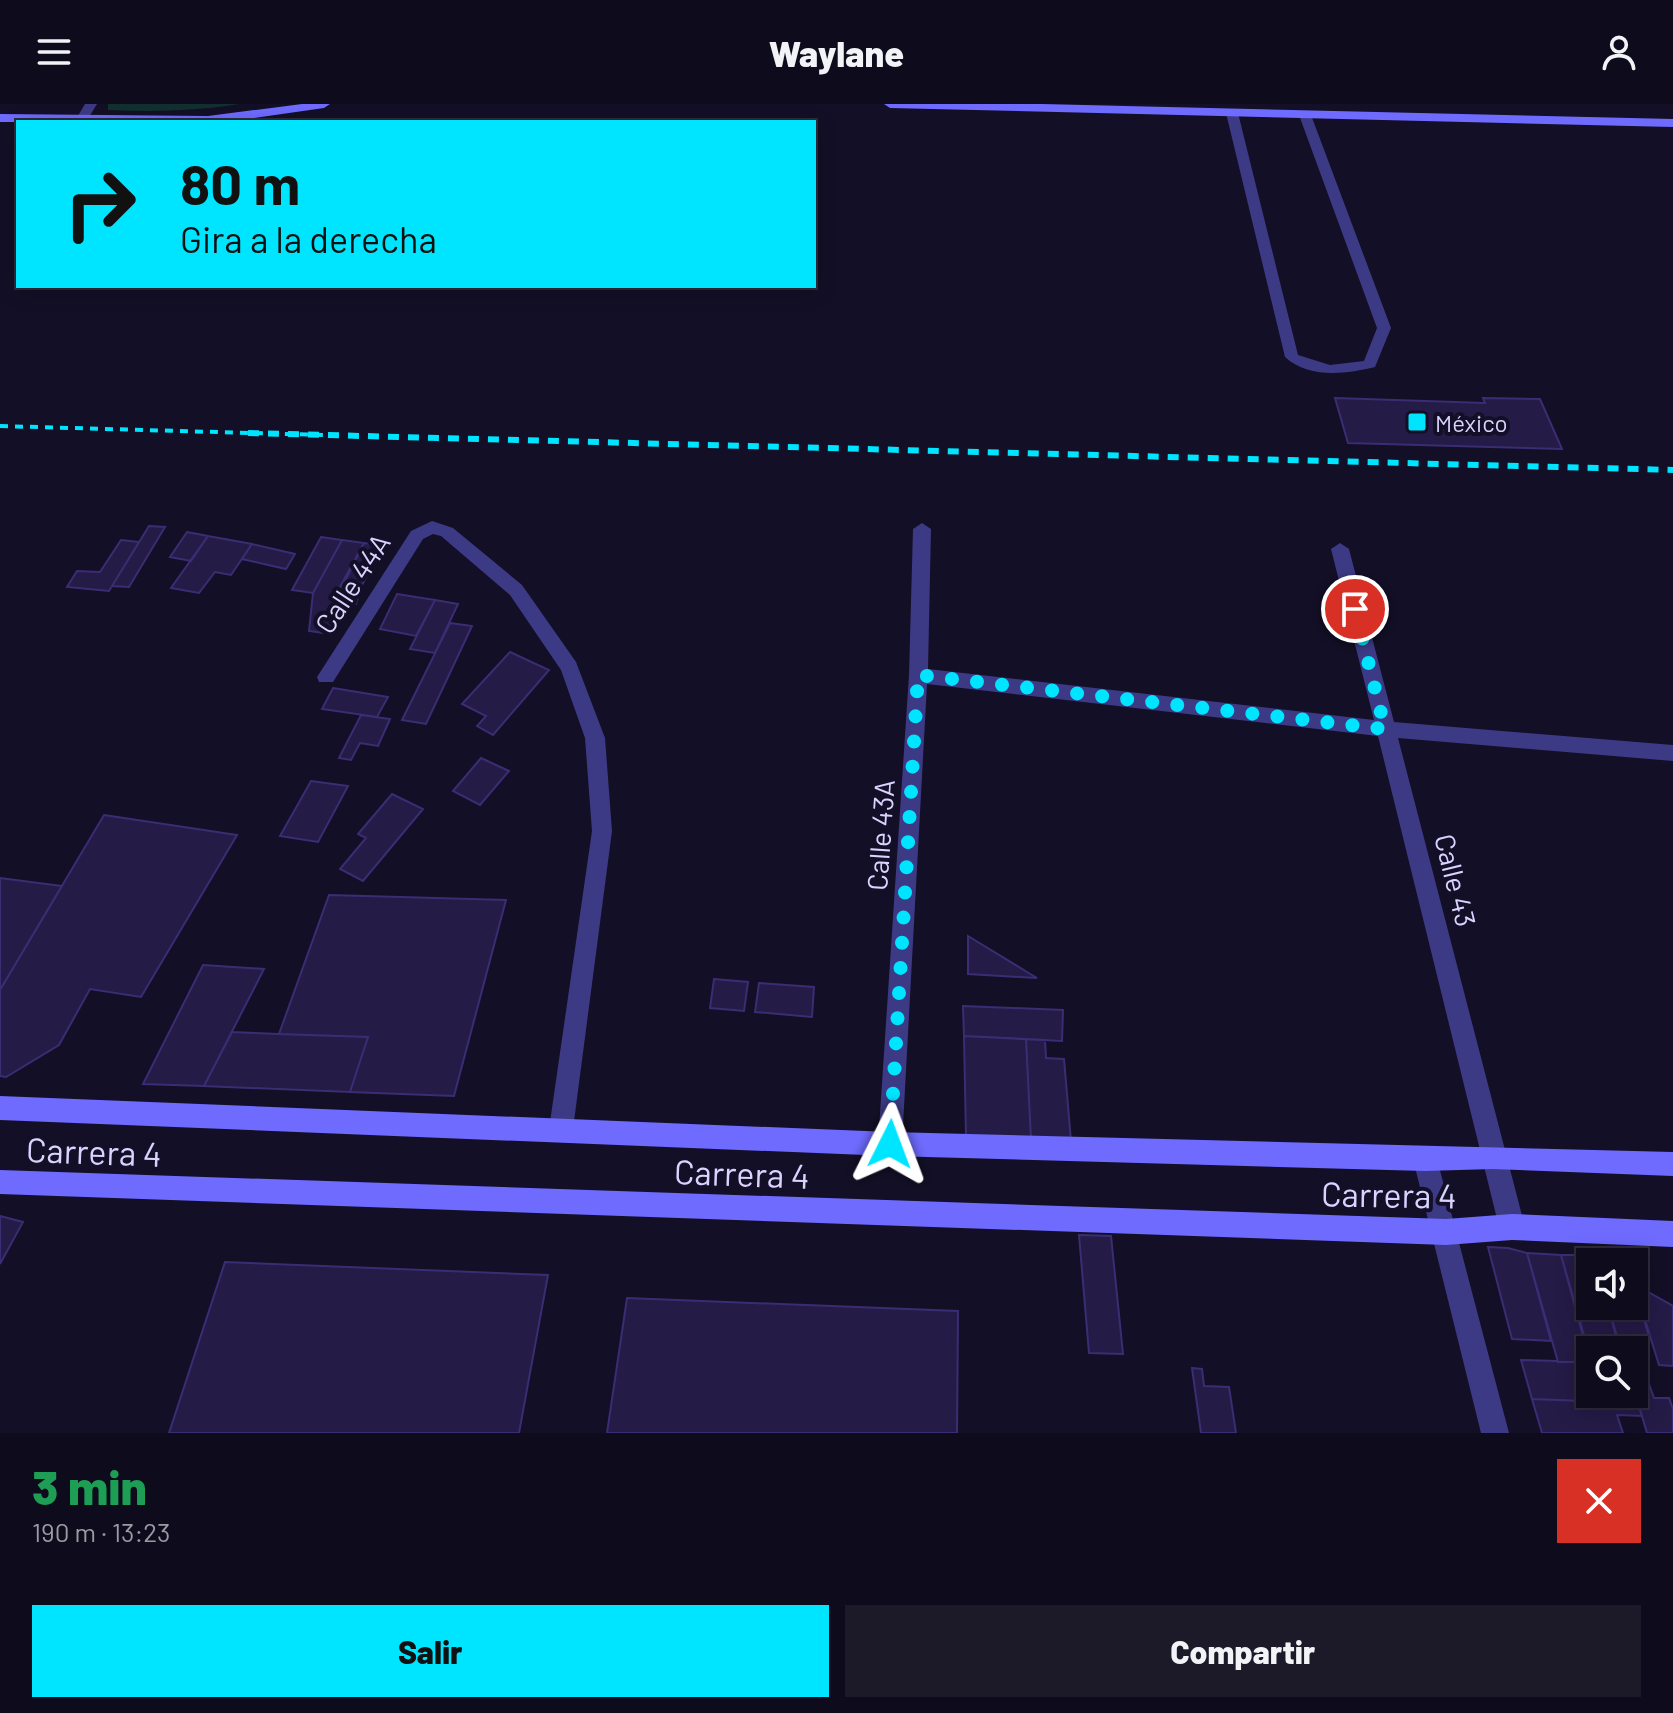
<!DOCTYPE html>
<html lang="es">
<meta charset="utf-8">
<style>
body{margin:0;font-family:Barlow,sans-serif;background:#1c1929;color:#f1f3f6;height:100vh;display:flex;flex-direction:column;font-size:30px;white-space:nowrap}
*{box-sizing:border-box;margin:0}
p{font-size:26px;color:#9b9ba3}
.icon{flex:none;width:44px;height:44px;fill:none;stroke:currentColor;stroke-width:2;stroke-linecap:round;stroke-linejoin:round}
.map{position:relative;height:1329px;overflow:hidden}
.details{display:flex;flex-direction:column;background:#0e0b1c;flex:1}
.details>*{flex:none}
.guide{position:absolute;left:16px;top:16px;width:800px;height:168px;border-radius:0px;box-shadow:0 4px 20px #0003,0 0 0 2px #2e2b3b;background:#00e5ff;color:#111;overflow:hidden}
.fabs{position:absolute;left:1576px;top:1144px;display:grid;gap:16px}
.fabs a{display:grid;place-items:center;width:72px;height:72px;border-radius:0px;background:#0e0b1c;box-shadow:0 4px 20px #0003,0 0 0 2px #2e2b3b;font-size:40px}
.pin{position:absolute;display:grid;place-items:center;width:68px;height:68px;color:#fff;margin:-34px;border:4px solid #fff;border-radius:50%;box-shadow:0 2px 8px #0007}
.me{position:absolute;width:88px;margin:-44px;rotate:3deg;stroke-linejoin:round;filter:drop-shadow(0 0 6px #0008)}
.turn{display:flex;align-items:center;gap:28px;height:168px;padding:0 32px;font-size:36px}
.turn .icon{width:104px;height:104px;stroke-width:2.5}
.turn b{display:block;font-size:56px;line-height:68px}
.round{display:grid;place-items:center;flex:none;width:84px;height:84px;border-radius:0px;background:#1c1929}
.summary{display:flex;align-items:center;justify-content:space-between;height:136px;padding:0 32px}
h1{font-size:48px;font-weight:800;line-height:60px;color:#1e9e55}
.action{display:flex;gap:16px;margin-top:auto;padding:16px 32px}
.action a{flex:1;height:92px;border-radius:0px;background:#00e5ff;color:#111;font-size:32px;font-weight:800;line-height:92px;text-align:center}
.action a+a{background:#1c1929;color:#f1f3f6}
header{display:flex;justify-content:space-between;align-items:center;height:104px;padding:0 32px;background:#0e0b1c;font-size:36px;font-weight:800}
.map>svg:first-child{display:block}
</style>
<header><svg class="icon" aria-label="menu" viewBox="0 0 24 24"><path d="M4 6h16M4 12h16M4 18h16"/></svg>Waylane<svg class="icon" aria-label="person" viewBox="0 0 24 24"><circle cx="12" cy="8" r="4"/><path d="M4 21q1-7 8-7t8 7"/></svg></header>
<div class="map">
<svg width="1673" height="1329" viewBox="0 0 1673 1329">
<rect width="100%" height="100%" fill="#130f26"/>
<path fill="#12302f" d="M108 0H240C196 7 153 8 108 6Z"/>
<path fill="#241b47" stroke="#3b2d73" stroke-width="2" d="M1335 294 1485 299 1483 294 1540 295 1562 345 1348 339Z
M149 422 165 423 129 483 112 482Z
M187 428 208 432 191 457 170 453Z
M208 432 252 440 231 471 215 468 199 489 171 484Z
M321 433 342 436 313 489 292 486Z
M121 436 139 438 109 487 67 483 77 467 100 468Z
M342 436 364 439 335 492 331 530 309 527 313 489Z
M364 439 383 441 361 483 356 500 335 497Z
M252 440 295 450 286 465 242 455Z
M397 490 435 496 416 532 380 525Z
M435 496 458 500 435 549 410 545Z
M450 519 472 522 426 620 402 616Z
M510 548 549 566 493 631 477 622 486 612 462 600Z
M333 584 388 593 377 613 322 605Z
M361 611 390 615 378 642 360 639 351 656 339 654Z
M481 654 509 667 480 701 453 687Z
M311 677 348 682 318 738 280 732Z
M392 690 423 705 363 777 340 765 366 734 358 730Z
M104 711 237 731 141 893 90 885 59 941 6 973 0 972V886Z
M0 774 62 782 0 886Z
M329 791 506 796 454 992 350 988 368 933 279 930Z
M968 832 1032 871 1037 874 968 870Z
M203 861 264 865 204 982 143 980Z
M714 875 748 878 744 907 710 904Z
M759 879 814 883 812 913 755 908Z
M963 902 1063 906 1062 937 964 932Z
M232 928 279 930 368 933 350 988 204 982Z
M964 932 1026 935 1031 1035 966 1034Z
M1026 935 1045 936 1046 954 1064 955 1071 1037 1031 1035Z
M0 1112 23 1118 0 1160Z
M1079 1131 1111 1132 1123 1250 1089 1249Z
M1488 1143 1508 1144 1527 1149 1551 1237 1512 1235Z
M1527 1149 1561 1151 1590 1258H1558Z
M1561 1151H1581L1593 1158H1590V1202H1608L1621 1246H1590V1252Z
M225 1158 548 1171 519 1329H169Z
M1634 1180 1673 1202V1262L1659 1261Z
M1634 1183 1649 1232H1616L1608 1202H1634Z
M627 1194 958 1207 957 1329H607Z
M1521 1256 1590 1258V1290H1606L1608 1298 1532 1295Z
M1634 1260H1642L1654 1294H1669L1673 1305V1329H1647L1634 1286Z
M1192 1264 1202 1265 1204 1282 1229 1283 1236 1329H1201Z
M1532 1295 1638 1299 1642 1312 1617 1311 1623 1329H1542Z"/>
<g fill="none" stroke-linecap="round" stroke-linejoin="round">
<path fill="#3d3a85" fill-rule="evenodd" d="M1232 6 1238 9 1298 251 1330 261 1364 257 1377 224 1299 11 1305 8 1311 11 1391 224 1375 263C1346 270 1309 275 1285 253L1226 9Z"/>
<path fill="#3d3a85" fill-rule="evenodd" d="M85 0H97L86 18H78L76 15Z
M432 417 453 424 522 481 576 558 605 634 612 727 573 1025 570 1034 561 1037 552 1034 549 1025 592 727 585 634 561 566 510 491 441 432 433 430 423 435 333 578H319L317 573 411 427Z
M922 419 931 425 928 565 1374 616 1331 445 1340 439 1349 445 1394 618 1673 641V657L1398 634 1525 1123 1521 1132 1512 1136 1503 1132 1499 1123 1378 632 927 580 902 1040 899 1049 890 1052 881 1049 878 1040 909 571 913 425Z
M1425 1043 1434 1046 1437 1055 1509 1329H1481L1413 1055 1416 1046Z"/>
<path fill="#6f6bff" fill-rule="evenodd" d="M302 0H330L324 4 227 18H0V10L208 12Z
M884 0H1042L1673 15V23L890 4Z
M0 992 890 1028 1673 1048V1072L1493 1065 1425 1067 890 1052 0 1016Z
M0 1066 1446 1115 1512 1110 1673 1117V1143L1512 1136 1446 1141 0 1090Z"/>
<path stroke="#00e5ff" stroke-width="4" stroke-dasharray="8 7" stroke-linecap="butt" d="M0 322 324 331"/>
<path stroke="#00e5ff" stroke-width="6" stroke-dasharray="11 9" stroke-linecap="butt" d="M248 329 1673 366"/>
</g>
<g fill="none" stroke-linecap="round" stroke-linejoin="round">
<path stroke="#00e5ff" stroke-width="14" stroke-dasharray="0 25.2" d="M890 1040 918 571 1385 625 1355 505"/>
</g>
<rect fill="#00e5ff" stroke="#130f26" stroke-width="3" x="1407" y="308" width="20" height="20" rx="4"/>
<g text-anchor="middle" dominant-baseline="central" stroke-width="8" stroke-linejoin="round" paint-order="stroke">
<g font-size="24" fill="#d9d4ff" stroke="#130f26" text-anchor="start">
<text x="1435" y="318">México</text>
</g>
<g font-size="28" fill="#d9d4ff" stroke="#130f26">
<text transform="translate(352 479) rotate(-57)">Calle 44A</text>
<text transform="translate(880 731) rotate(-86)">Calle 43A</text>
<text transform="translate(1456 776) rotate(76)">Calle 43</text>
</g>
<g font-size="34" fill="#d9d4ff" stroke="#130f26">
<text transform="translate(94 1047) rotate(2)">Carrera 4</text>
<text transform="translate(742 1069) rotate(2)">Carrera 4</text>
<text transform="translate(1389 1090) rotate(1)">Carrera 4</text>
</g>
</g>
</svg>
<div class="fabs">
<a><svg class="icon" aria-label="sound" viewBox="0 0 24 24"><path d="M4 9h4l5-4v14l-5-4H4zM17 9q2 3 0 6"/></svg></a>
<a><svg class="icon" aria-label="search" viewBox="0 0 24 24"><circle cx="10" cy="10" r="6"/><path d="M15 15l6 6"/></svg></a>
</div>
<div class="pin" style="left:1355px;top:505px;background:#d93025"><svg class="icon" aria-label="arrive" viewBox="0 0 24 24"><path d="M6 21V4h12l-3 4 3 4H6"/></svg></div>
<svg class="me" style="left:890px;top:1040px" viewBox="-20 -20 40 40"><path d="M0-17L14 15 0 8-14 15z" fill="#00e5ff" stroke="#fff" stroke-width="4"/></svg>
<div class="guide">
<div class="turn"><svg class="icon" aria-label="right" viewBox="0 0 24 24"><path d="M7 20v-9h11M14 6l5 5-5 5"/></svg><div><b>80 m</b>Gira a la derecha</div></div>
</div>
</div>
<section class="details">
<div class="summary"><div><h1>3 min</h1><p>190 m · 13:23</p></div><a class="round" style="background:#d93025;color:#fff"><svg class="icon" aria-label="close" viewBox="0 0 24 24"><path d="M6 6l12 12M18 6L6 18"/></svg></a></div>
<div class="action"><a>Salir</a><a>Compartir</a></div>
</section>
